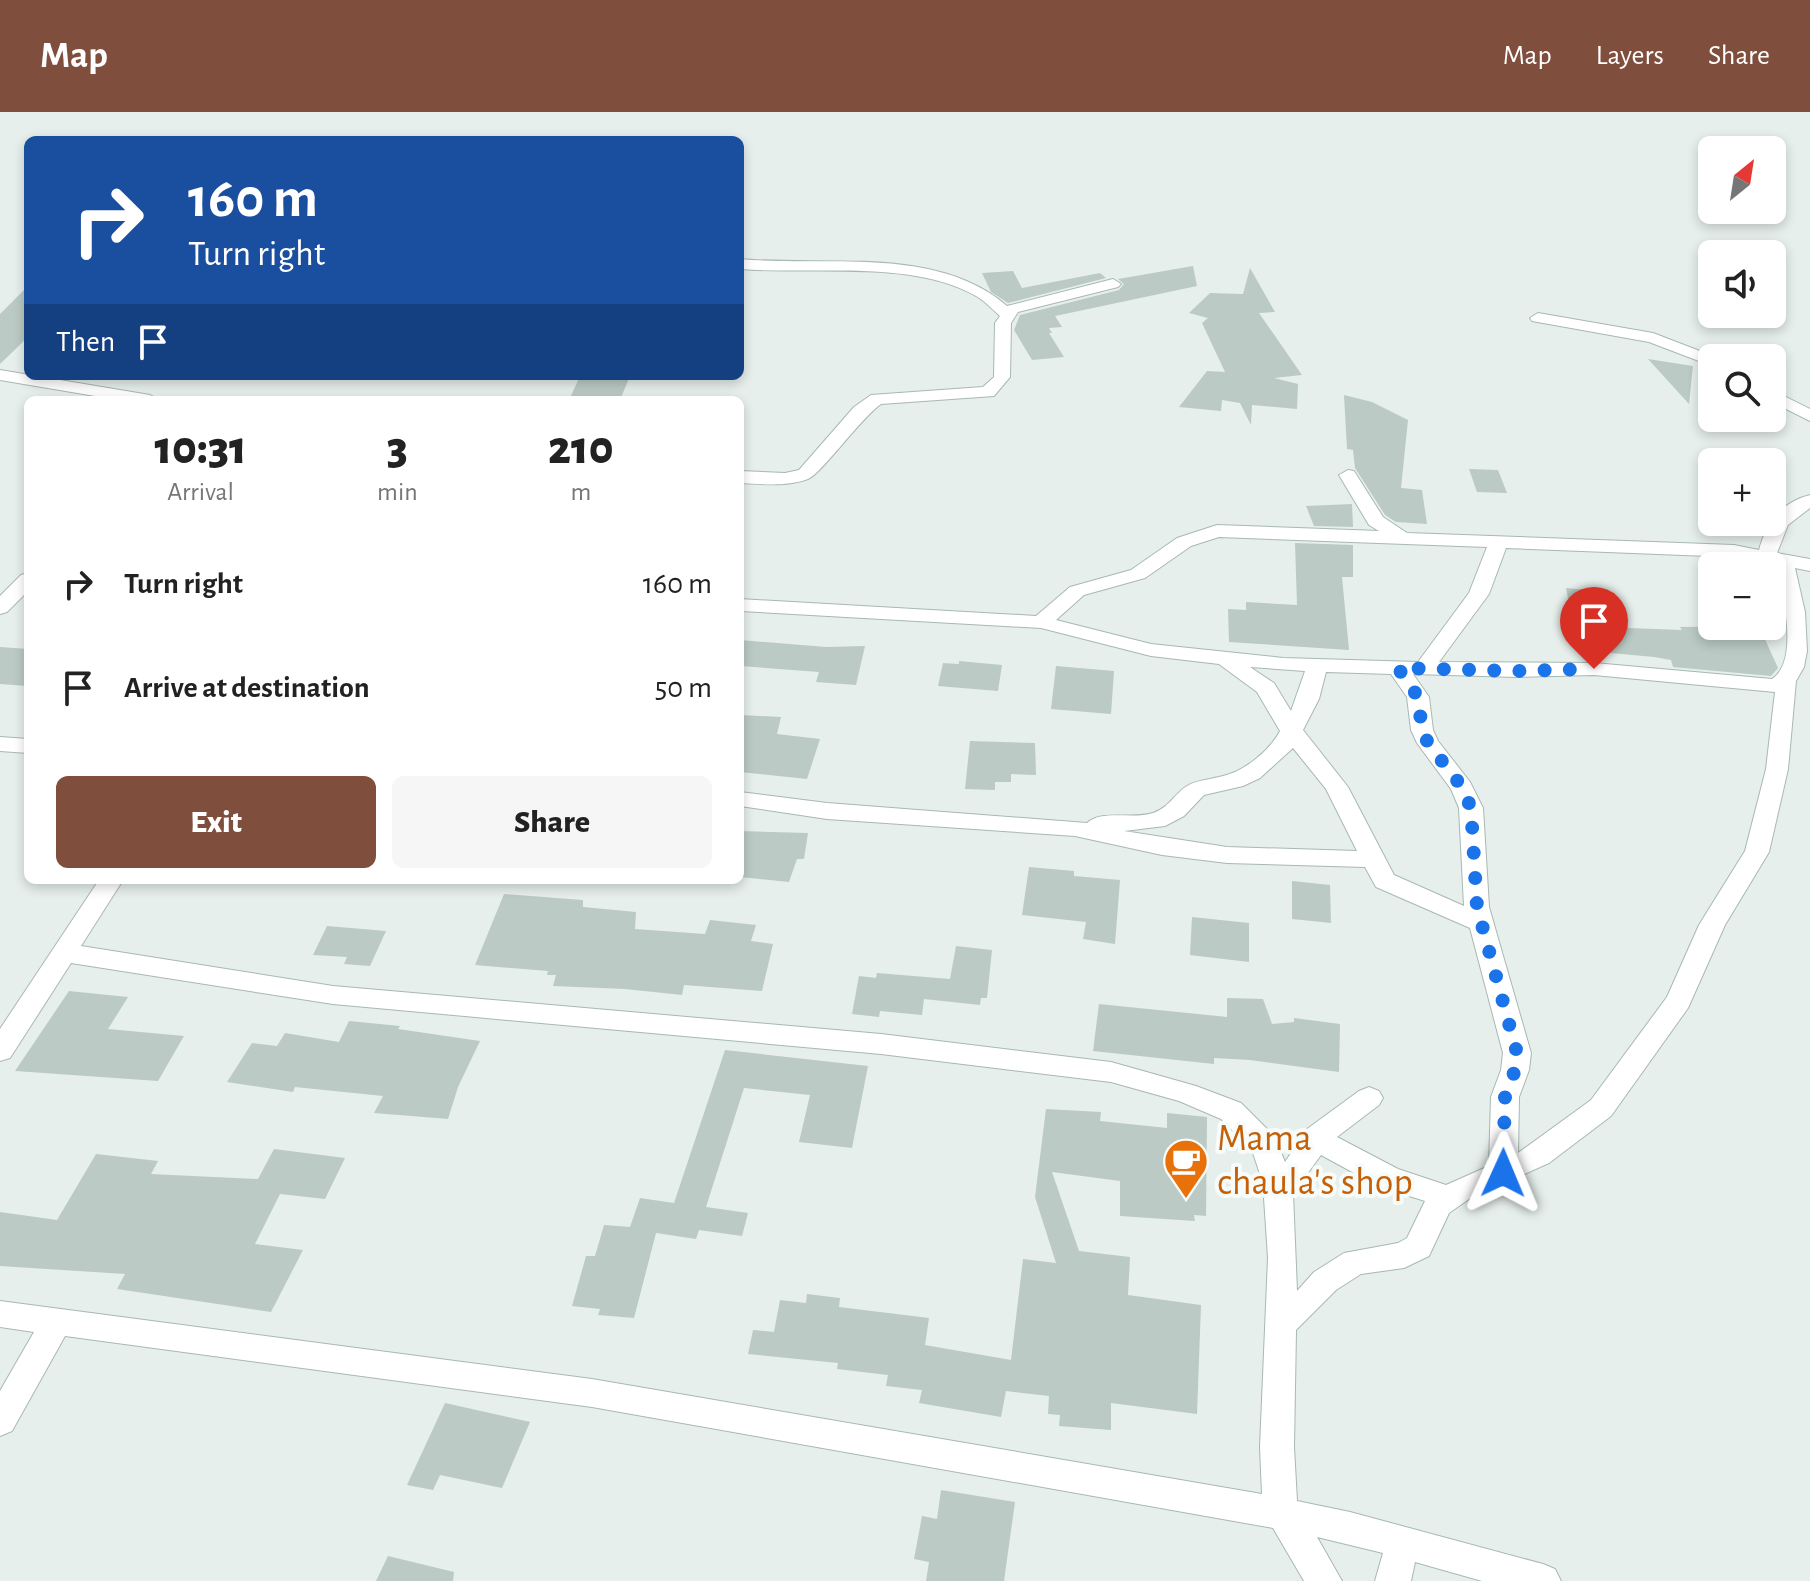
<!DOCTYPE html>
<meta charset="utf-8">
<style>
body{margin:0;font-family:"Alegreya Sans",sans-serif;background:#f6f6f6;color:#222;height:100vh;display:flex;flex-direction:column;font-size:30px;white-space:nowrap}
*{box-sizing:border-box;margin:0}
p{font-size:26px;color:#767676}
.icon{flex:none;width:44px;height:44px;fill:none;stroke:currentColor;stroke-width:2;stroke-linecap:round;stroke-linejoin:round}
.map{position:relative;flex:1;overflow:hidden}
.sheet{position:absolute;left:24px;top:284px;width:720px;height:488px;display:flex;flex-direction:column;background:#fff;border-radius:12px;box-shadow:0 4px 12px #0003}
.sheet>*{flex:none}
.banner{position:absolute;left:24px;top:24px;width:720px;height:244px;border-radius:12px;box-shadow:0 4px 12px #0003;background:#1a4fa0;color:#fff;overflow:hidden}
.needle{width:52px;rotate:30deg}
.tools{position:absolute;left:1698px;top:24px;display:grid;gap:16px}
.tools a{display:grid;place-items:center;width:88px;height:88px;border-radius:12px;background:#fff;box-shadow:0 4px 12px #0003;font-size:40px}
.pin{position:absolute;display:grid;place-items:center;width:68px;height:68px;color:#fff;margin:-82px -34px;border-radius:50% 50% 50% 0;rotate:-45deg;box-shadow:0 0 8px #0007}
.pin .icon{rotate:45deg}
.me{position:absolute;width:88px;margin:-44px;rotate:1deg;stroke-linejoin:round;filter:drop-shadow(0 0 6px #0008)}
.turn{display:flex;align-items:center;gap:28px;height:168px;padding:0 32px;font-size:36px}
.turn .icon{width:104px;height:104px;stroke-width:2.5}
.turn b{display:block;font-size:56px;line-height:68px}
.then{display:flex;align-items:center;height:76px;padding:0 32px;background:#0003;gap:16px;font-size:30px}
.eta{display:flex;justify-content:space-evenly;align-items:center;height:136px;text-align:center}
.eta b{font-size:48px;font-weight:800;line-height:56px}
.button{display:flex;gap:16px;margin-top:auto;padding:16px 32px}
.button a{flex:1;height:92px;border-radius:12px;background:#804e3d;color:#fff;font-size:32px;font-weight:800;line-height:92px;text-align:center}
.button a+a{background:#f6f6f6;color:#222}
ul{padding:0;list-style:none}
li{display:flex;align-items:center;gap:24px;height:104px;padding:0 32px}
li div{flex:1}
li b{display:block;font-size:30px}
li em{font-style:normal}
header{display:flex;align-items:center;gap:48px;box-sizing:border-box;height:112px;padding:0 40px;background:#804e3d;color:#fff}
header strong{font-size:38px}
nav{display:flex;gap:44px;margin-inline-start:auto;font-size:28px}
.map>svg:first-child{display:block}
</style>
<header>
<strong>Map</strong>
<nav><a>Map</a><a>Layers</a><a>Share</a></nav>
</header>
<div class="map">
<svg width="1810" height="1469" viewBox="0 0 1810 1469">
<rect width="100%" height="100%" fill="#e6efeb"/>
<path fill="#bbcac4" d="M1193 154 1197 174 1055 204 1062 215 1049 216 1052 221H1049L1064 245 1032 248 1014 218 1020 203 1119 178 1124 172 1118 167Z
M1250 156 1275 200 1259 201 1302 263 1274 266 1298 272 1297 297 1252 293 1251 313 1240 291 1222 288 1221 299 1179 295 1207 259 1225 260 1202 211 1208 206 1189 201 1210 181 1243 182Z
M1013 159 1022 176 1100 161 1106 166 1008 191 991 180 982 161Z
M28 174V225L0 252V202Z
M1648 247 1693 254 1689 292Z
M580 264H630L620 288H569Z
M1344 283 1372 290 1408 308 1401 376 1422 378 1427 412 1396 410 1385 403 1355 356 1353 338 1347 337Z
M1469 357 1498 358 1507 381 1477 380Z
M1352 392 1353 415 1314 414 1306 394Z
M1295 431 1353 433V465H1342L1349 538 1229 530 1228 497 1246 498V490L1297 493Z
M1566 476 1615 481 1619 506H1626L1628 516 1682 518 1680 515 1759 514 1778 556 1771 564 1673 555 1671 548 1654 545 1578 538Z
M740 528 826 535 865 534 856 573 816 570 819 560 740 554Z
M0 535 28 537V574L0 572Z
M959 549 1002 553 998 579 938 574 943 551 959 552Z
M1056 554 1114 559 1111 602 1051 597Z
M740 603 781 605 777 622 820 627 807 667 740 660Z
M970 629 1035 631 1036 663 1011 662V670H995V678L965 677Z
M740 719 808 721 804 747H797L789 770 740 765Z
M1029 755 1074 759V764L1120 768 1115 832 1083 827 1086 810 1022 803Z
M1292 769 1330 773 1331 811 1292 807Z
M504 782 583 788V795L636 800 635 817 705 822 710 808 756 813 751 829 773 832 762 879 684 873 682 883 625 877 553 874 556 863H547L548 859 475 853Z
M1192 805 1249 811V850L1190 843Z
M327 814 386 819 370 854 344 852 347 845 313 843Z
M956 834 992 838 987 886H981L980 893 924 887 922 903 880 899 879 905 852 902 859 864 876 866 877 861 950 867Z
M69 879 128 885 108 917 184 924 158 969 15 959Z
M1227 886 1263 887 1272 912 1294 910V906L1340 912 1339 960 1250 948 1214 946V952L1093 939 1099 892 1227 905Z
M349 909 400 914 398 917 480 929 458 975 448 1007 374 1001 383 984 295 975 293 980 227 970 252 931 277 934 285 921 339 930Z
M725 938 868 954 852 1036 799 1030 810 983 744 976 706 1095 748 1101 742 1124 699 1118 696 1127 656 1121 634 1206 598 1203 600 1197 572 1194 586 1144H595L604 1113 630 1115 640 1086 674 1091Z
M1046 997 1101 1000 1100 1009 1167 1016V1001L1207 1005 1206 1104 1194 1103 1195 1109 1120 1104V1069L1052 1060 1079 1139 1130 1145 1128 1183 1201 1193 1197 1302 1111 1291V1318L1059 1314 1060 1303 1048 1302 1049 1284 1006 1279 1001 1305 919 1291 922 1278 886 1274 888 1263 837 1257 838 1251 748 1242 753 1218 774 1220 780 1188 806 1191 807 1182 840 1186 839 1195 929 1206 925 1233 1011 1248 1023 1147 1056 1151 1035 1085Z
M274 1037 345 1046 325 1087 280 1082 255 1132 303 1138 271 1200 117 1177 125 1162 0 1154V1100L57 1108 96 1042 158 1049 151 1062 258 1067Z
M445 1291 530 1310 502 1376 440 1363 433 1378 407 1373Z
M941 1378 1015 1390 1004 1469H926L929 1450 914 1447 922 1404 937 1407Z
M388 1444 454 1460 453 1469H376Z"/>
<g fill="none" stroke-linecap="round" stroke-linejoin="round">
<g stroke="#a8b8b2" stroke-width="2">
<path id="minor" d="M740 147C825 155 937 133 1007 194L1113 167 1121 172 1118 175 1018 200 1011 211 1010 265 994 284 881 292C860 307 822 361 808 367 786 375 763 372 740 371V359L785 361 799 358 854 295 871 283 983 275 994 265 995 211 1000 204C992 197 985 189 976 184 911 147 813 163 740 157Z
M1538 201 1653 221 1718 246H1712V254L1649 230 1532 209 1530 206Z
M0 258 150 283 159 288H119L0 268Z
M1772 278 1810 297V309L1772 290Z
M1348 358 1354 359 1383 405 1407 421 1734 433 1759 438C1766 411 1782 390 1810 383V396L1788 413 1777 441 1810 447V459L1795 456 1805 500 1807 539 1804 555 1796 569 1788 657 1769 740 1725 813 1688 896 1611 1004 1549 1051 1469 1087 1449 1101 1429 1144 1404 1156 1361 1162 1336 1178 1296 1218 1294 1335 1297 1389 1350 1400 1543 1452 1555 1457 1561 1469H1482L1415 1450 1411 1469H1375L1383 1441 1317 1425 1342 1469H1304L1273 1416 592 1295 65 1224 12 1319 0 1324V1279L34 1220 0 1215V1189L592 1267 1262 1382 1260 1335 1268 1146 1263 1071 1252 1038 1221 1007 1179 989 1111 970 881 942 333 892 71 851 10 946 0 949V917L99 768H123L81 834 333 874 881 922 1111 950 1196 974 1241 991 1274 1024 1285 1050 1307 1017 1359 979 1369 975 1379 979 1383 986 1379 993 1337 1025 1398 1057 1446 1073 1489 1054 1491 985 1501 958 1503 941 1470 816 1376 775 1365 755 1227 751 1162 743 1075 724 827 707 740 694V680L827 691 1087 711C1103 697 1133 708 1153 701 1169 696 1174 682 1187 674 1196 668 1213 667 1223 664 1245 659 1270 638 1280 619L1257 580 1219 552 1151 544 1041 516 740 499V487L1036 504 1070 475 1131 458 1177 426 1217 413 1379 419 1369 413 1339 363ZM1219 425 1487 435 1469 481 1418 550 1283 546 1151 532 1056 508 1084 483 1145 466 1191 434ZM1506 436 1734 445 1774 452C1783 478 1800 549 1772 567L1594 551 1439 550 1489 482ZM1250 555 1305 559 1291 599 1274 571ZM1326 560 1391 562 1407 585 1411 618 1417 631 1451 677 1459 696 1464 794 1394 763 1348 675 1303 618 1319 587ZM1413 562 1516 565 1594 563 1775 580 1766 657 1745 739 1699 813 1667 885 1591 988 1518 1041 1519 985 1529 958 1531 941 1489 795 1483 696 1470 670 1438 629 1433 618 1429 585ZM1293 636 1326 677 1357 739 1227 735 1124 719 1165 714 1184 704 1204 683 1243 674 1260 666ZM1321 1043 1378 1074 1425 1089 1407 1126 1398 1131 1344 1141 1314 1160 1297 1179 1293 1081Z
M28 461V479L7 500 0 502V484L21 463Z
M0 625 28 627V641L0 639Z"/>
</g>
<use href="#minor" fill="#fff" fill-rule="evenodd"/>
</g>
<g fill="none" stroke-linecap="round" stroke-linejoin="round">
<path stroke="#1a73e8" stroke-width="14" stroke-dasharray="0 25.2" d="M1503 1061 1505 985 1515 958 1517 941 1477 795 1471 696 1462 675 1428 631 1422 618 1418 585 1398 556 1516 559 1594 557"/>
</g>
<defs>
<g id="cafe-pin" transform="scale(2.3)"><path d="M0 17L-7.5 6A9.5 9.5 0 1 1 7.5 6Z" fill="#e8710a" stroke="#f7fbf9"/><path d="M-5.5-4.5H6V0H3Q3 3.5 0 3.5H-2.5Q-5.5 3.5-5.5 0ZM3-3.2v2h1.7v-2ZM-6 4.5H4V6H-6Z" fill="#fff"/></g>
</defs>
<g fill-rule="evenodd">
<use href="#cafe-pin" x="1186" y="1049"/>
</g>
<g text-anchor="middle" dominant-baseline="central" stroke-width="8" stroke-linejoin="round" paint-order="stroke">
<g font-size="38" fill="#c56008" stroke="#f7fbf9" text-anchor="start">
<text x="1217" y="1027">Mama<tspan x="1217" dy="44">chaula's shop</tspan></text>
</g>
</g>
</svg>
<div class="tools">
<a><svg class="needle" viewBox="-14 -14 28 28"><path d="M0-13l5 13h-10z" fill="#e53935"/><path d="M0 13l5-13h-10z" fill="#767676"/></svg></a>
<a><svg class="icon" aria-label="sound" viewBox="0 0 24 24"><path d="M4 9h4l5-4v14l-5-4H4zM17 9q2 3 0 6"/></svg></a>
<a><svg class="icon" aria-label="search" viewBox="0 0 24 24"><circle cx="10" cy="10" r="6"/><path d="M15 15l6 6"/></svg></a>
<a>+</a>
<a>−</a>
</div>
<div class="pin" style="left:1594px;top:557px;background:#d93025"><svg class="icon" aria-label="arrive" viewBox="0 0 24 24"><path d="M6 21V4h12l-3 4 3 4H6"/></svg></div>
<svg class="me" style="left:1503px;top:1061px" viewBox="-20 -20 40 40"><path d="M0-17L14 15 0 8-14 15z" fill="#1a73e8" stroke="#fff" stroke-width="4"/></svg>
<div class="banner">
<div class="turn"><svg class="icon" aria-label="right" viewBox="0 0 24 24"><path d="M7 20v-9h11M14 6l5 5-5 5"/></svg><div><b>160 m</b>Turn right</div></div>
<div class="then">Then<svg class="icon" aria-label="arrive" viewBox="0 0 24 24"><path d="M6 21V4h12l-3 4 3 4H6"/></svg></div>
</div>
<section class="sheet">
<div class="eta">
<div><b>10:31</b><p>Arrival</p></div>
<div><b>3</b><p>min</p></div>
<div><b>210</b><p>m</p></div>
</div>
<ul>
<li><svg class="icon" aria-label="right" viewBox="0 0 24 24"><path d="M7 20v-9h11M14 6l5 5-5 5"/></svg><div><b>Turn right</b></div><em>160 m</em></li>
<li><svg class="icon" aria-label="arrive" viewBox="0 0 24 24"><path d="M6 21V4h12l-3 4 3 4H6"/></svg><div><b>Arrive at destination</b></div><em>50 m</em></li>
</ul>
<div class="button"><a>Exit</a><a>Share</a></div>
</section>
</div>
